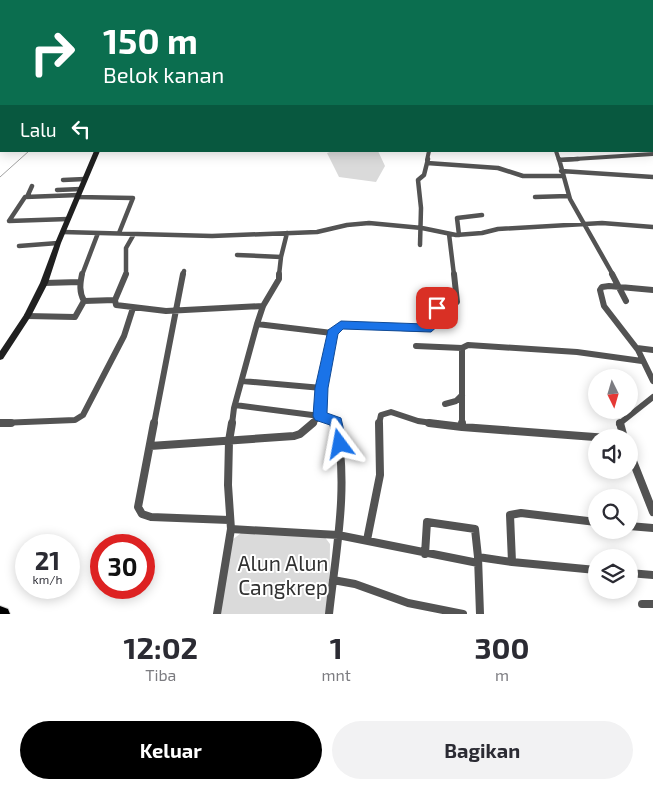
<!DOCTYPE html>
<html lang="id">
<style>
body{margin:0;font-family:"Exo 2",sans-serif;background:#f2f2f3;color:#2b2b33;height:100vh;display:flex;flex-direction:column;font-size:19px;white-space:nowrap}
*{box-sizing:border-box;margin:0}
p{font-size:16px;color:#7c7c81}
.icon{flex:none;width:28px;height:28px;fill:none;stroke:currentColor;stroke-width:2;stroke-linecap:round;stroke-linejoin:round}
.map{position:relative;height:614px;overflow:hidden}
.details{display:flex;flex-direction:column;background:#fff;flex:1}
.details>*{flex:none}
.top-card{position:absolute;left:0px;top:0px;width:654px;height:152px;box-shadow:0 2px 12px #0003;background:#0b6e4f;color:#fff;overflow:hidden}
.needle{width:32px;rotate:175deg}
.fabs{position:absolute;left:588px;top:369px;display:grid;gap:10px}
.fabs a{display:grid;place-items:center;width:50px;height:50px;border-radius:50%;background:#fff;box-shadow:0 2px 12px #0003;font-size:25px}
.speed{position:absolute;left:15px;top:534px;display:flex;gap:10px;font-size:25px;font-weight:700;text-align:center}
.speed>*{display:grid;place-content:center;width:65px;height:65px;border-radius:50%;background:#fff;box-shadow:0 2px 12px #0003;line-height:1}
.speed small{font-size:12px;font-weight:400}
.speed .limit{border:8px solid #d22;background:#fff;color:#111}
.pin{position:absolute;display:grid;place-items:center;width:42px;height:42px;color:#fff;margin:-21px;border-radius:10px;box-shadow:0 2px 8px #0006}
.me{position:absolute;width:55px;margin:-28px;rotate:347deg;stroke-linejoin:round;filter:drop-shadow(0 0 4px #0008)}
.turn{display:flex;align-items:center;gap:18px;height:105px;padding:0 20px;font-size:22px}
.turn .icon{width:65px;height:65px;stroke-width:2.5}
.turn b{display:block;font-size:35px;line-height:42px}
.then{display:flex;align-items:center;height:48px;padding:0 20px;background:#0003;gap:10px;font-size:19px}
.eta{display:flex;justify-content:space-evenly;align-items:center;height:85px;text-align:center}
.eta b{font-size:30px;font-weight:700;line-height:35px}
.cta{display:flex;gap:10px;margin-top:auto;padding:10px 20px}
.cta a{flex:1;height:58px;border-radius:30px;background:#000;color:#fff;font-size:20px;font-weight:700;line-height:58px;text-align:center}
.cta a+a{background:#f2f2f3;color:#2b2b33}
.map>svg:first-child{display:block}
</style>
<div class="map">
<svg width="653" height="614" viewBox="0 0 653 614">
<rect width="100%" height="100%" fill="#fff"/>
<path fill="#dadada" d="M333 151H378L385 166 376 182 339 177 327 153Z
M241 533 324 536 330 544 329 614H220L232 540Z"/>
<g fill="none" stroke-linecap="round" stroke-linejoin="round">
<path stroke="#a1a1a1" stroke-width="1" d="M0 177 29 151"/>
<g stroke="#dbdbdb" stroke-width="2">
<path id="primary" d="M0 606 8 609 10 614H0Z"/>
</g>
<path stroke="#535353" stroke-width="3" d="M78 0 88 1
M0 1 5 0
M23 1 26 0
M274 1 282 0"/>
<path stroke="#535353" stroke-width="4" d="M556 151 559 160
M427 160 429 151
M559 160 653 154"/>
<path stroke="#535353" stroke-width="4.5" d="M428 159 427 163 498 168 523 176H562
M559 159 570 199 613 275
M559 160 578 159
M561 171 653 177
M63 180 85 179
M57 190 81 189
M27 197 32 186
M77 197 133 198 119 233
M535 197 568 196
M68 219 9 221 25 197 79 195
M63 232 212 236 317 232 347 225 369 223 422 228 456 235 482 233 498 229 602 223 653 227
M449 234 454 275
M459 235 457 218 482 215
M420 245 421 208 418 180 424 175 427 163
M19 246 58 243
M237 255 281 257
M82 275 98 233
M126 275V248L134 234
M183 275 184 271
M279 275 281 257 287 233"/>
<path stroke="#535353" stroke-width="6" d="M82 274C80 284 79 292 84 301
M612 274 626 301
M44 283 80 282
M653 290 609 286 602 287 600 290 604 306 638 350 653 381
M115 300 126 274
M27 316 75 317 84 301 115 300 116 305 166 311 263 306
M257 324 332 333 322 388 320 416 311 424
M332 333 341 325 420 329 433 326 437 308 451 306 457 302 454 274
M416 346 462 348 468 345 577 352 642 361
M462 348V424
M637 348 653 350
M242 381 322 388
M445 404 456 401 462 395
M235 405 320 416 336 424
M0 423 75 420 83 415 124 336 133 308
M154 424 183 274
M232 424 234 408 257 324 263 306 279 279V274
M379 424 381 415 391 412 418 421 439 424
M619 424 653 397"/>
<path stroke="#535353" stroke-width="8" d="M0 423H11
M154 423 138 507 142 514 151 517 229 520
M429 423 462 427 608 438
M462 423V427
M620 423 624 438
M150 446 294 436 300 434 313 423
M629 451 653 512
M629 526 653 528
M231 529 338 535 478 563
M367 540 380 475 379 423
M425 554 427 522 475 529 478 557
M512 562 596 570
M629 573 653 575
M333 580 355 584 408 603 463 614
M642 604H653
M217 614 231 529 228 485 229 441 232 423
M329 614C336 550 349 486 336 423
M480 614 478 557 512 562 510 515 521 513 596 522"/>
<path fill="#535353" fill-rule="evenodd" d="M635 0H639L640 1H637Z
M652 27H653V30H652Z"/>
<path fill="#202020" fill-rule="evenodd" d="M146 0H150V1H147Z
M94 151H100L61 243 48 283 31 316 3 359 0 360V351L24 315 40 283 55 243Z"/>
<use href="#primary" fill="#000" fill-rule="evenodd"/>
</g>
<path fill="#1a73e8" stroke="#114b97" d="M437 304 442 308 440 324 431 332 343 329 338 334 328 388 327 413 341 418 347 444 345 449 340 450 335 449 330 425 315 420 313 416 315 388 328 330 341 321 425 324 429 322 431 308Z"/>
<g text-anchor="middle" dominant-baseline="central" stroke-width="4" stroke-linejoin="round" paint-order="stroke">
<g font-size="21" fill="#313131" stroke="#fff">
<text x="283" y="562">Alun Alun<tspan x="283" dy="24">Cangkrep</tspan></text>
</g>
</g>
</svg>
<div class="fabs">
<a><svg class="needle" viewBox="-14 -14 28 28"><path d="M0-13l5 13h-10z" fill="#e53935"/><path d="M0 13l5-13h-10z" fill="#7c7c81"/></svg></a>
<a><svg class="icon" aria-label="sound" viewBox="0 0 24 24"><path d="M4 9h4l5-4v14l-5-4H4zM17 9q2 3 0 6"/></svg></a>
<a><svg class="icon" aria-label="search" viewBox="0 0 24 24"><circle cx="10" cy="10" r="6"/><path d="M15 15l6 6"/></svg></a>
<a><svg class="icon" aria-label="layers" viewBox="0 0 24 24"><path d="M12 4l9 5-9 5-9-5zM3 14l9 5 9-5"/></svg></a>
</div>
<div class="speed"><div>21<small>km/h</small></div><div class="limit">30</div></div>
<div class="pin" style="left:437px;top:308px;background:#d93025"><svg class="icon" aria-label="arrive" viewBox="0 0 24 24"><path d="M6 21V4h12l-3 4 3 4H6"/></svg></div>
<svg class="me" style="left:340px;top:444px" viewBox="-20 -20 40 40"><path d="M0-17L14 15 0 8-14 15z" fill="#1a73e8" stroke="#fff" stroke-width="4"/></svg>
<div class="top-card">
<div class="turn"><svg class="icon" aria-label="right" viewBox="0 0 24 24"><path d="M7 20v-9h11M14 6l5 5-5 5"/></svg><div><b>150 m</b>Belok kanan</div></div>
<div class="then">Lalu<svg class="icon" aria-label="left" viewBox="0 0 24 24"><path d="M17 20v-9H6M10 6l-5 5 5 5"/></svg></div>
</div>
</div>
<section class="details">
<div class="eta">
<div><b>12:02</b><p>Tiba</p></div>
<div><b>1</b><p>mnt</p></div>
<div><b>300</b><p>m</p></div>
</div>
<div class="cta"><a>Keluar</a><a>Bagikan</a></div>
</section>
